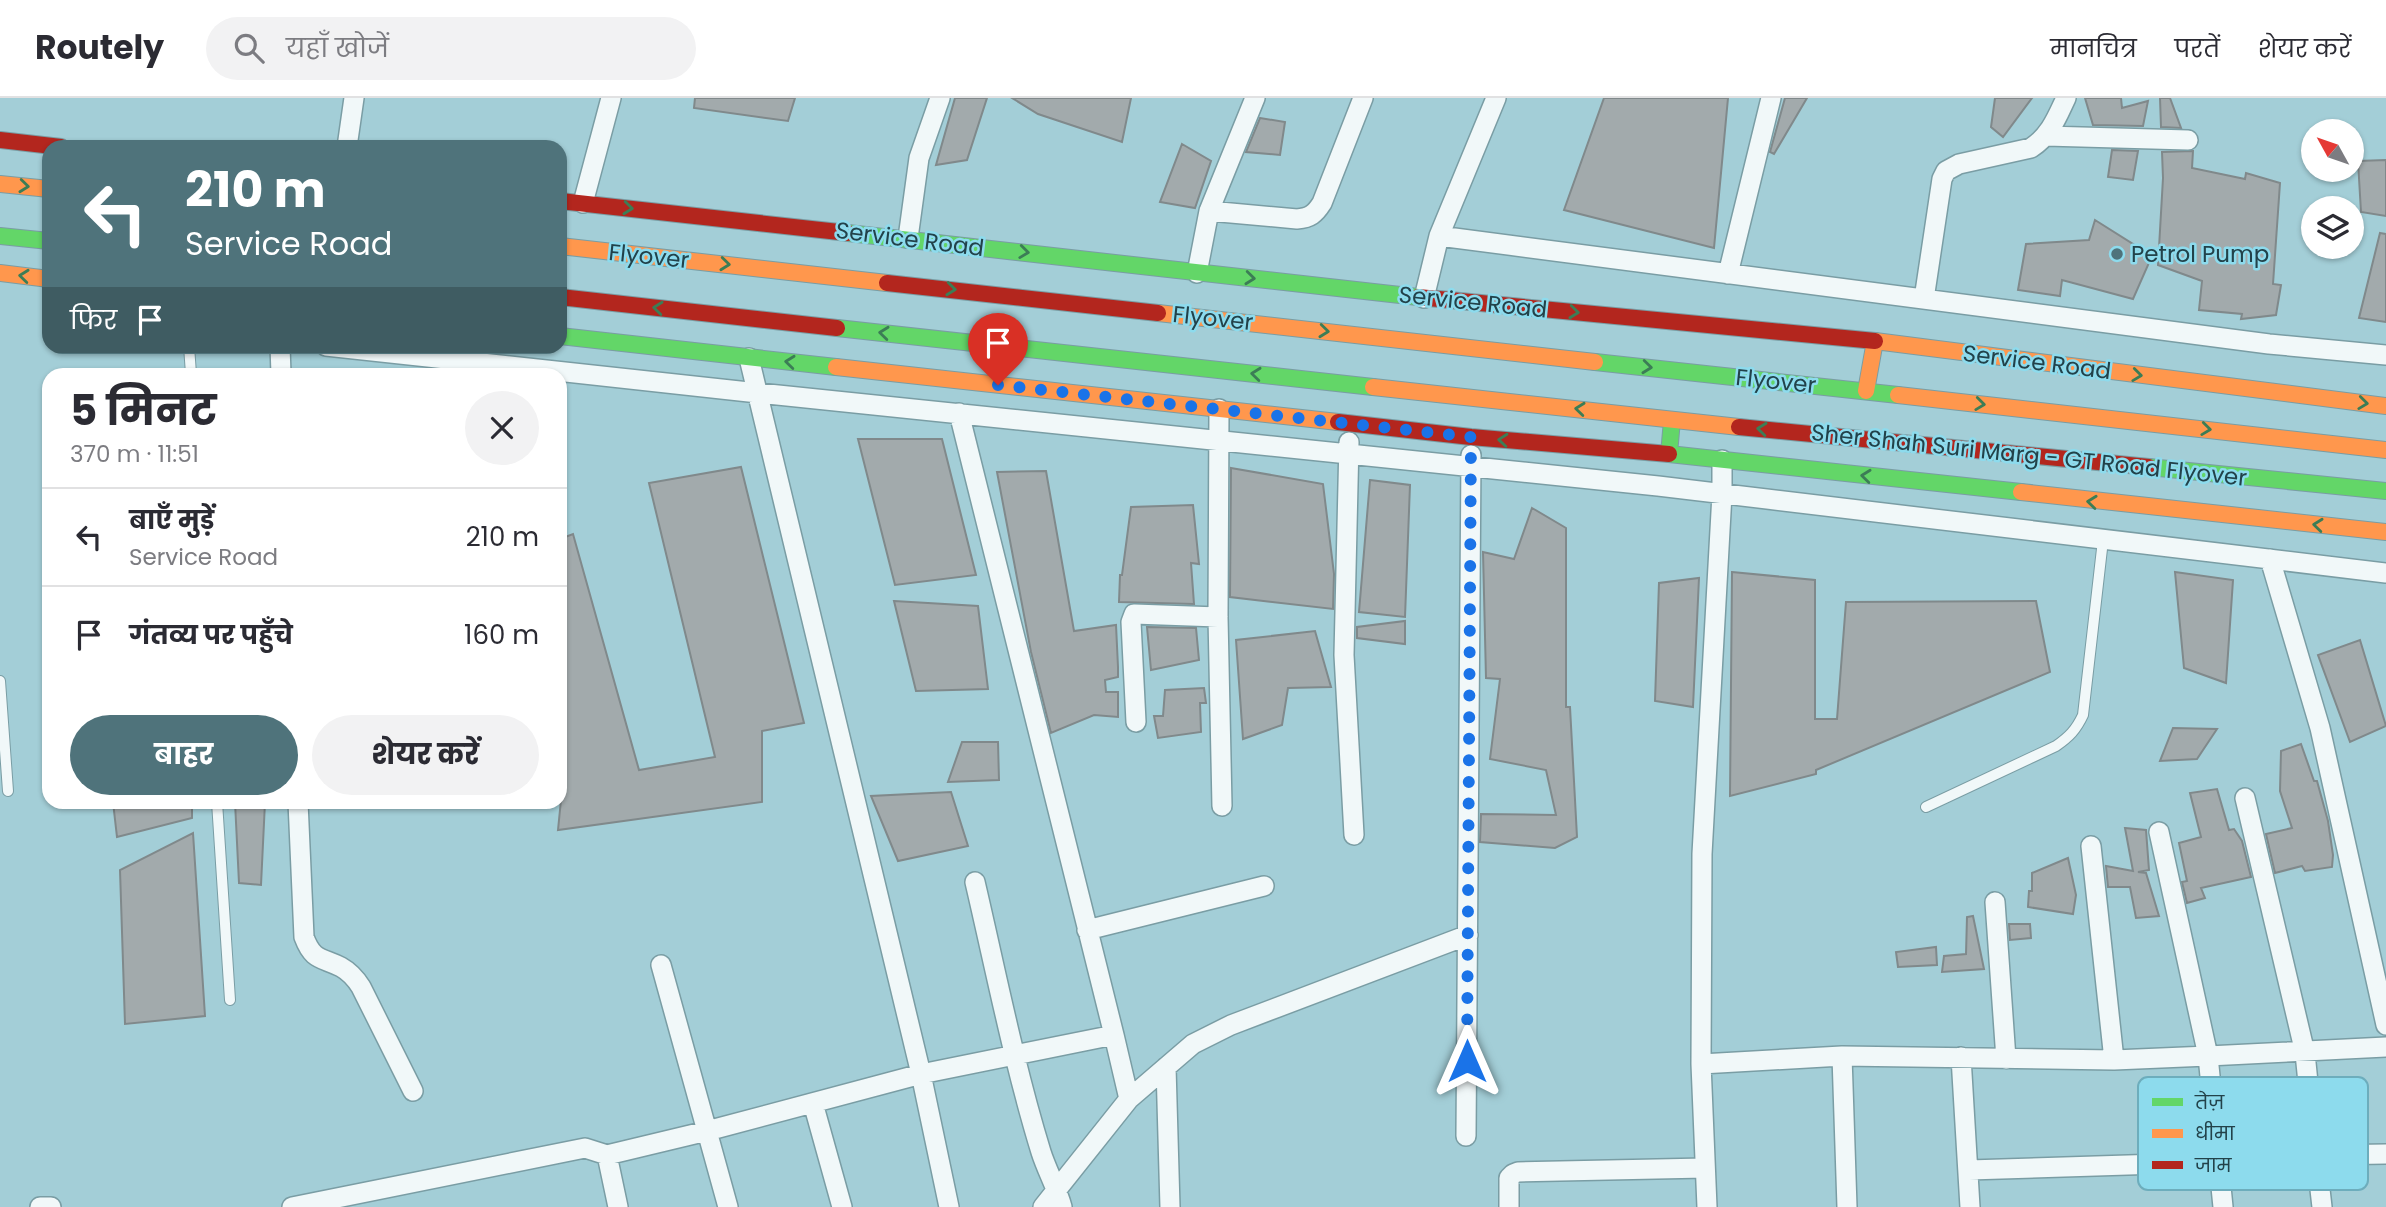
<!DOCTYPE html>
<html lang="hi">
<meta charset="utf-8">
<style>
body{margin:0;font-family:Poppins,"Noto Sans Devanagari",sans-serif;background:#f2f2f3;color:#2b2b33;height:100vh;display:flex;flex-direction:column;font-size:26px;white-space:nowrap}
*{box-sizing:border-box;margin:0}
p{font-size:23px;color:#7c7c81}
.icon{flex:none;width:38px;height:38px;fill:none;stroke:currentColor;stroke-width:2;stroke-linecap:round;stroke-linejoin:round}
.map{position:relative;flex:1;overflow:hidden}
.drawer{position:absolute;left:42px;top:270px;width:525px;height:441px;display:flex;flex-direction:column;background:#fff;border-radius:21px;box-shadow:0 2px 5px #0004}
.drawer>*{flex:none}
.guide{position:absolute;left:42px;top:42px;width:525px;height:214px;border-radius:21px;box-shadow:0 2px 5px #0004;background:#4f737b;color:#fff;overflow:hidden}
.needle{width:46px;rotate:310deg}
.buttons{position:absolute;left:2301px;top:21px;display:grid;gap:14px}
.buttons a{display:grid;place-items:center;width:63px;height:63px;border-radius:50%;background:#fff;box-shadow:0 2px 5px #0004;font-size:35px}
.pin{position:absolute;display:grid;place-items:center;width:60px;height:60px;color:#fff;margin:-72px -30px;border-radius:50% 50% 50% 0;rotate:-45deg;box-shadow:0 0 7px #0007}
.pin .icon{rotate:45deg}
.me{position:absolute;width:77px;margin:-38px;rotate:0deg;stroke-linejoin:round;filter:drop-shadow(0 0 5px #0008)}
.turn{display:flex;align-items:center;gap:24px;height:147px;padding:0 28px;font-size:32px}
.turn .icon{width:91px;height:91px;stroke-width:2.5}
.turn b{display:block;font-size:49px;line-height:60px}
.then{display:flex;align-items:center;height:66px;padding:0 28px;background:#0003;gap:14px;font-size:26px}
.round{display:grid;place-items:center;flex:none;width:74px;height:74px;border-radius:37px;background:#f2f2f3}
.head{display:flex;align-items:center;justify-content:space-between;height:119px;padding:0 28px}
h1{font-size:42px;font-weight:700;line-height:52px}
.button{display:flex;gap:14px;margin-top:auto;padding:14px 28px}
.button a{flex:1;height:80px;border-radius:42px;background:#4f737b;color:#fff;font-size:28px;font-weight:700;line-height:80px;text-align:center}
.button a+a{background:#f2f2f3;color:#2b2b33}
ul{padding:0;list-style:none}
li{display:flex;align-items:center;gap:21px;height:98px;padding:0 28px;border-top:2px solid #e1e1e2}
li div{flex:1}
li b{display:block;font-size:26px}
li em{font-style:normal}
header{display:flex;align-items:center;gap:42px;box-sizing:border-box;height:98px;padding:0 35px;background:#fff;border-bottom:2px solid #e1e1e2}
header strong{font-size:33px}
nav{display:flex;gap:38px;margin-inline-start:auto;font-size:24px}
.search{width:490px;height:63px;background:#f2f2f3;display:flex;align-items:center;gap:18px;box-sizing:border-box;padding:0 24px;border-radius:38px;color:#7c7c81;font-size:26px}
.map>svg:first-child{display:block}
</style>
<header>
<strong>Routely</strong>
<div class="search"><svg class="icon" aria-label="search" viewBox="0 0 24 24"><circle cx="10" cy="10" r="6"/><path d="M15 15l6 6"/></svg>यहाँ खोजें</div>
<nav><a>मानचित्र</a><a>परतें</a><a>शेयर करें</a></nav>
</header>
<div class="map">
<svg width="2386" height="1109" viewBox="0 0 2386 1109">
<rect width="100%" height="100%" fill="#a3ced7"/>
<path fill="#a2aaac" stroke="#80898b" stroke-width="2" d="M695 0H795L788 23 694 10Z
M955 0H987L967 62 936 67Z
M1012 0H1131L1122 44 1038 16Z
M1604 0H1728L1714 150 1564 112Z
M1785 0H1807L1774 56 1770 54Z
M1995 0H2032L2003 39 1991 29Z
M2085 0H2121L2122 10 2148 3 2143 28 2093 27Z
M2160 0H2170L2181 30 2161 29Z
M1260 20 1285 24 1280 57 1246 54Z
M1182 46 1211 63 1195 110 1160 104Z
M2112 52 2138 53 2133 82 2108 79Z
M2193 53 2192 70 2245 81 2246 75 2280 85 2273 186 2281 187 2276 217 2241 221 2242 216 2199 212 2202 183 2158 167 2163 80 2162 54Z
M2386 62V118L2361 114 2358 63Z
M2095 122 2152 158 2133 201 2062 182 2060 198 2018 192 2026 146 2089 142Z
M2380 135 2386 136V224L2359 220Z
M858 341H942L976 477 895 487Z
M741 369 804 625 762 633V704L558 732 565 662 560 663V441L573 436 639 672 715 659 649 385Z
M1231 370 1323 386 1334 476 1333 511 1230 499Z
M1046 373 1074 533 1116 527 1118 569V579L1105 582 1106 594H1118V619L1094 617 1051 635 1031 554 997 374Z
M1370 382 1410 387 1405 519 1359 514Z
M1193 407 1199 466 1191 465 1194 506 1119 504 1120 477H1122L1131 409Z
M1532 410 1566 430V609H1570L1577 739 1555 750 1480 744 1481 716 1556 717 1546 672 1490 661 1500 581 1486 580 1483 454 1514 461Z
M1732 474 1815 482V621H1837L1846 504 2036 503 2050 574 1816 672V676L1730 698Z
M2175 474 2233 482 2226 585 2184 570Z
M1699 480 1693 609 1655 603 1659 485Z
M894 503 978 508 988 591 916 593Z
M1405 523V546L1357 540V529Z
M1147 529 1196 530 1199 562 1151 572Z
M1315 533 1331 589 1288 590 1282 627 1243 641 1236 542Z
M2360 542 2386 628 2350 644 2318 557Z
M1204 590 1206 605H1200L1201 634 1158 640 1154 618H1163L1165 592Z
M2173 630 2217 631 2197 661 2160 663Z
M962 644H998L999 682 948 684Z
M2301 646 2314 683H2317L2328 723 2333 757 2332 769 2305 773 2302 768 2275 775 2266 736 2292 730 2280 693 2281 653Z
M2217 691 2229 732 2234 731 2242 743 2251 779 2201 790 2205 800 2187 805 2182 784 2187 783 2179 745 2201 739 2190 695Z
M951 694 968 748 898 763 871 698Z
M113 704H192V720L117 739Z
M235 704H265L261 787 239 785Z
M2125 730 2146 732 2149 772 2138 774 2146 775 2159 818 2136 820 2130 789H2108L2106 768 2133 773Z
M193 735 205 918 125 926 120 772Z
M2068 760 2076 797 2073 816 2028 809 2029 793H2032V775Z
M1973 818 1984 871 1942 874 1944 858 1966 856 1967 819Z
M2009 826H2030L2031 840 2010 842Z
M1936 849 1937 867 1898 869 1896 854Z"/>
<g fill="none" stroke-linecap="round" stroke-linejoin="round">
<g stroke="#7a9da4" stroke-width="12">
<path id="lane" d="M189 248 191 276
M0 583 8 693
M217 704 230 902
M1926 709 2056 648C2069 639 2076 632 2083 617L2103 442"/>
</g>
<g stroke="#7a9da4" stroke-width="22">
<path id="street" d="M2046 38 2188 42
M347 49 354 0
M583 105 611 0
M1209 113 1297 121C1310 120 1315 116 1322 105L1363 0
M1439 138 2269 246 2386 257
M908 140 919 60 940 0
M1197 175 1209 113 1255 0
M1728 176 1771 0
M1424 200 1439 138 1496 0
M1924 201 1942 81 1946 73 1959 66 2031 50C2050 38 2057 19 2066 0
M280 248 281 276
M326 248 758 295 1658 388 2386 475
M1219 311 1218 519 1222 708
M1349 344 1344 557 1354 737
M2270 461 2320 630 2386 927
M1136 624 1131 524 1134 516 1218 519
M2245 700 2305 955 2314 1044
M298 704 304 839C313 863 321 859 341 869 350 874 356 881 361 889L413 993
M2159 734 2208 958 2386 949
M2091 748 2114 962
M975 784C996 874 1014 966 1041 1054 1047 1073 1057 1090 1062 1109
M1995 804 2006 961
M1087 832 1264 788
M661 867 728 1109
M1842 958 1847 1109
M1961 959 1970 1109
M1701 966 1842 958 2114 962 2208 958 2223 1109
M1166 969 1170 1109
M1129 1001 1193 946 1231 927 1468 837
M813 1005 842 1109
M1466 1038 1471 357
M2304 1055a11 11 0 1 1 22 0a11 11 0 1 1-22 0Z
M2325 1057 2386 1056
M2218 1062 2304 1057
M2317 1065 2322 1109
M1969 1072 2160 1066
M40 1109H51
M292 1109 585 1050 607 1057
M618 1109 607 1057 707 1033 921 976 749 260
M949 1109 921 976 1114 937 959 315
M1043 1109 1129 1001 1114 937
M1509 1109V1080L1513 1076 1518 1074 1705 1070
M1707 1109 1701 966 1702 756 1722 396V362"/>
</g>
<g stroke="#7a9da4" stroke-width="18">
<path id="fast" d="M848 135 1418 199
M0 138 49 143
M837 230 1373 289
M560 238 836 269
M1595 264 1898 297
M1672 322 1669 356 2021 394
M2149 369 2386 393"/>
</g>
<g stroke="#7a9da4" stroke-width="18">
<path id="slow" d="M0 86 49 91
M560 148 887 185
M0 175 49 181
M1158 215 1595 264
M836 269 1338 324
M1373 289 1739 329
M1866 293 1875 243 2386 308
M1898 297 2386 352
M2021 394 2386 434"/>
</g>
<g stroke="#7a9da4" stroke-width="18">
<path id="jam" d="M0 42 61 49
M560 103 848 135
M887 185 1158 215
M560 199 837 230
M1418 199 1875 243
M1338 324 1471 339 1669 356
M1739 329 2149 369"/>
</g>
<use href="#lane" stroke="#f1f8f9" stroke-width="10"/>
<use href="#street" stroke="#f1f8f9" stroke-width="19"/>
<use href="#fast" stroke="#63d668" stroke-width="16"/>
<use href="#slow" stroke="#ff974d" stroke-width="16"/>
<use href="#jam" stroke="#b3261e" stroke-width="16"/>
</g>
<defs><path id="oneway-chevron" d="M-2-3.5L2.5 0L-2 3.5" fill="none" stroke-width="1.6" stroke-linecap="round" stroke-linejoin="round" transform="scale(1.75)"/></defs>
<g stroke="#3c7d56">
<use href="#oneway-chevron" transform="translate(24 88) rotate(6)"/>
<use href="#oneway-chevron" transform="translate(628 110) rotate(6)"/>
<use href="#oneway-chevron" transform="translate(1024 154) rotate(7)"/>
<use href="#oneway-chevron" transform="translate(725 166) rotate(6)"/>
<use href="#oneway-chevron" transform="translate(24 178) rotate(-174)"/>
<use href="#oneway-chevron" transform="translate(1250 180) rotate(6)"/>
<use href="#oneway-chevron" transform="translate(951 191) rotate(6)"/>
<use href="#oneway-chevron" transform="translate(658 210) rotate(-174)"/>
<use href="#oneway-chevron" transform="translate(1574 214) rotate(6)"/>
<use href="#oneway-chevron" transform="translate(1324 233) rotate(6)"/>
<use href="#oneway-chevron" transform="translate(884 235) rotate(-174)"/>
<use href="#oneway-chevron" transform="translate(790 264) rotate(-174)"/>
<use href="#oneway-chevron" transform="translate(1647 269) rotate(6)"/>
<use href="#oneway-chevron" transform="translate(1256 276) rotate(-174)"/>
<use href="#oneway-chevron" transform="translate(2137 277) rotate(7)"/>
<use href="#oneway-chevron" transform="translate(2363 305) rotate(7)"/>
<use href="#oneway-chevron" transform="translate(1980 306) rotate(7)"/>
<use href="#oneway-chevron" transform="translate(1580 311) rotate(-174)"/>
<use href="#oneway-chevron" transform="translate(1762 331) rotate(-174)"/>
<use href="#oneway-chevron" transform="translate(2206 331) rotate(7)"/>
<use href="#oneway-chevron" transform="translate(1503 342) rotate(-175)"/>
<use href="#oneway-chevron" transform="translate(1866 378) rotate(-174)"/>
<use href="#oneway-chevron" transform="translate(2092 404) rotate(-174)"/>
<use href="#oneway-chevron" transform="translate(2318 427) rotate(-174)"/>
</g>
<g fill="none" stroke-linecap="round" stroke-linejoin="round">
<path stroke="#1a73e8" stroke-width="12" stroke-dasharray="0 21.6" d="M998 287 1471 339 1467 963"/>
</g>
<circle fill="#4f737b" stroke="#8ddbed" stroke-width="2.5" cx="2117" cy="156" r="7"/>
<g text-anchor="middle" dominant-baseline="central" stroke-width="5" stroke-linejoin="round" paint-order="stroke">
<g font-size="23" fill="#22424a" stroke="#8ddbed">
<text transform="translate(910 141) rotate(7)">Service Road</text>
<text transform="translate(649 158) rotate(6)">Flyover</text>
<text transform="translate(1473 204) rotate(6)">Service Road</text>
<text transform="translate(1213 220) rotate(6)">Flyover</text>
<text transform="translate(2037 264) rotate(7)">Service Road</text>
<text transform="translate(1776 283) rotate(6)">Flyover</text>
<text transform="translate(2029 357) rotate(6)">Sher Shah Suri Marg - GT Road Flyover</text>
</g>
<g font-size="23" fill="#22424a" stroke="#8ddbed" text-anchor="start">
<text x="2131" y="156">Petrol Pump</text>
</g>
</g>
<rect x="2138" y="979" width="230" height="113" rx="10" fill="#8ddbed" stroke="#6dadbc" stroke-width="2"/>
<rect x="2152" y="1000" width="31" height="8" fill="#63d668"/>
<rect x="2152" y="1031" width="31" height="9" fill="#ff974d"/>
<rect x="2152" y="1063" width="31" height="8" fill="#b3261e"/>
<g font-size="19" fill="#22424a">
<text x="2195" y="1011">तेज़</text>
<text x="2195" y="1042">धीमा</text>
<text x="2195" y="1074">जाम</text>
</g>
</svg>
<div class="buttons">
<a><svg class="needle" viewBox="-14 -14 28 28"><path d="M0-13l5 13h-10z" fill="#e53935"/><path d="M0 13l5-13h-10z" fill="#7c7c81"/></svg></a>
<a><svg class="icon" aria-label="layers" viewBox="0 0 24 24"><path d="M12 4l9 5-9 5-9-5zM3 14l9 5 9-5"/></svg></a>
</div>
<div class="pin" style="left:998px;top:287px;background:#d93025"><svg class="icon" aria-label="arrive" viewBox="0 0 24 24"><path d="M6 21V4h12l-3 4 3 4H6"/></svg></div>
<svg class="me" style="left:1467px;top:963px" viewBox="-20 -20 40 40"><path d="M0-17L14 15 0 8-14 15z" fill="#1a73e8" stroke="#fff" stroke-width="4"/></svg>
<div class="guide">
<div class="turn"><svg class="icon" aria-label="left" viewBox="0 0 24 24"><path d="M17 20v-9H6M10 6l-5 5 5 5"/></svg><div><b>210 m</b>Service Road</div></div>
<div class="then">फिर<svg class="icon" aria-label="arrive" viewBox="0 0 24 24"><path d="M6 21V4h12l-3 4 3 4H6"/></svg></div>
</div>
<section class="drawer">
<div class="head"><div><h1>5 मिनट</h1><p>370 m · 11:51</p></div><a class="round"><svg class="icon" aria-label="close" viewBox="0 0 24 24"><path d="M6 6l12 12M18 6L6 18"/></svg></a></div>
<ul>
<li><svg class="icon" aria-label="left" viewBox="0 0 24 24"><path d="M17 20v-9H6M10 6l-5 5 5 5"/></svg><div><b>बाएँ मुड़ें</b><p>Service Road</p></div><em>210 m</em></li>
<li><svg class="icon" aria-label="arrive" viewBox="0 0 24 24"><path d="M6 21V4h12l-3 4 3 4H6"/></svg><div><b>गंतव्य पर पहुँचे</b></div><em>160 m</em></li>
</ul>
<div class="button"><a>बाहर</a><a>शेयर करें</a></div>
</section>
</div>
